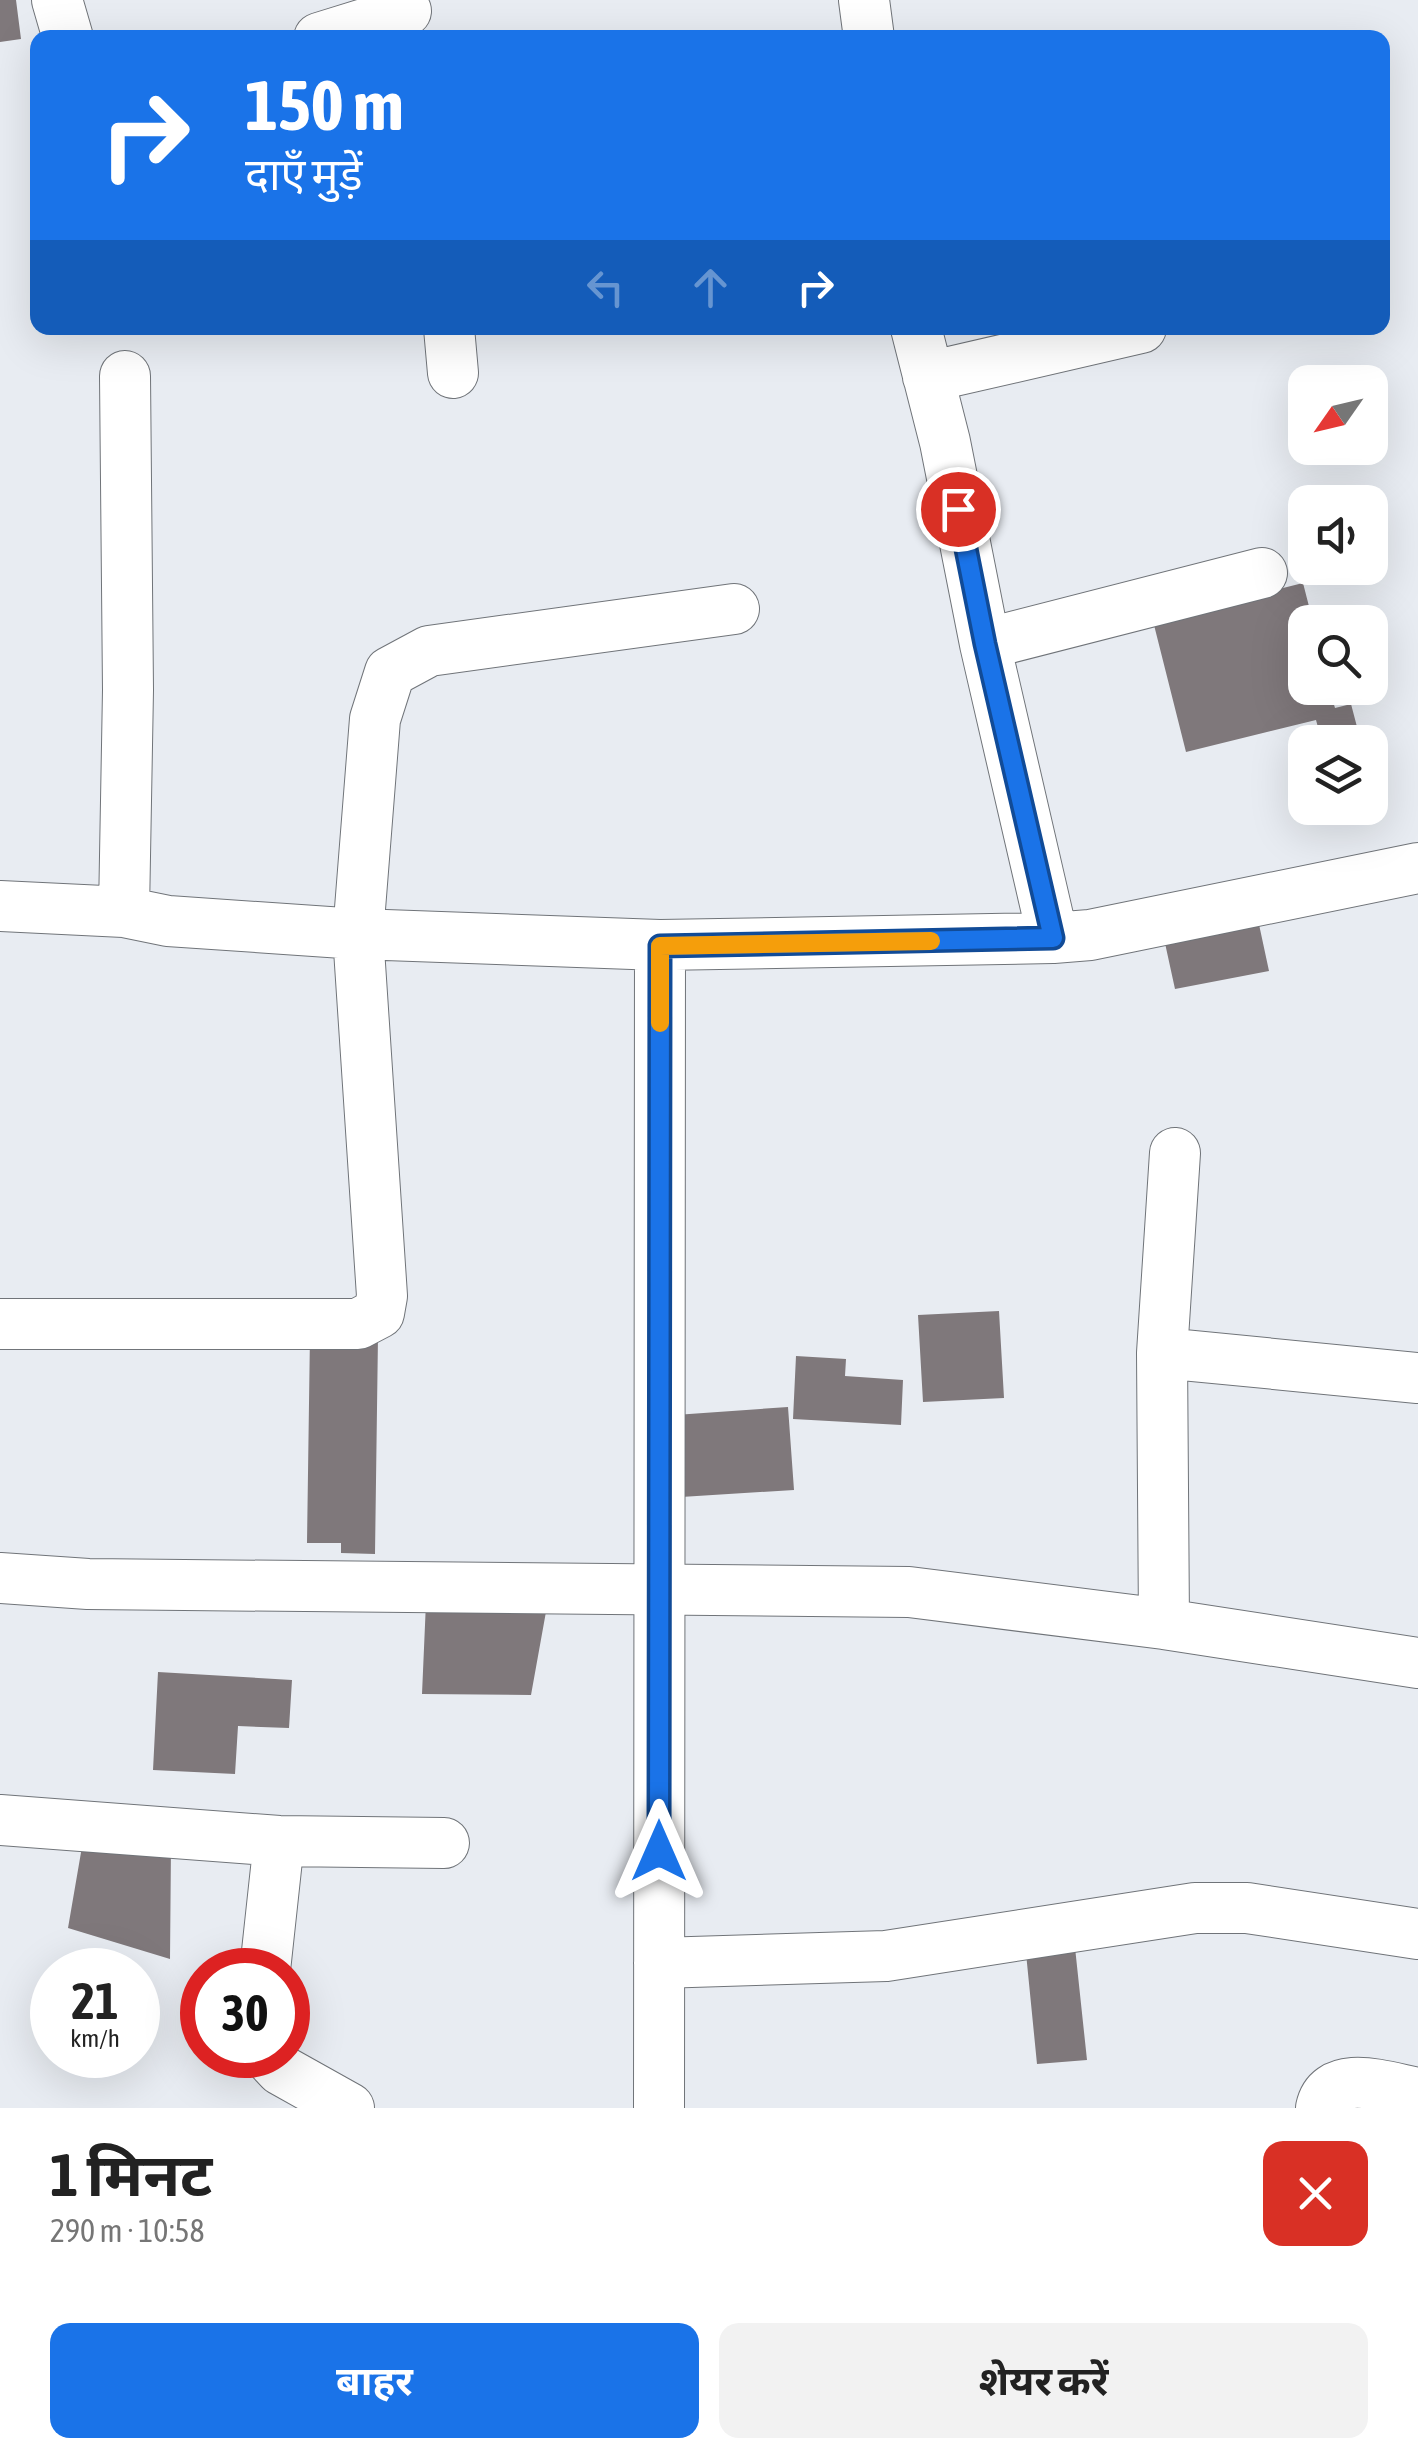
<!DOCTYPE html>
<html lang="hi">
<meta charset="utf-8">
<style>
body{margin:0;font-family:"Asap Condensed","Noto Sans Devanagari",sans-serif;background:#f2f2f2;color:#222;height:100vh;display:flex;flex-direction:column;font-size:38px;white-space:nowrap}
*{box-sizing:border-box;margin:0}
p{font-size:32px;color:#767676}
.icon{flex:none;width:55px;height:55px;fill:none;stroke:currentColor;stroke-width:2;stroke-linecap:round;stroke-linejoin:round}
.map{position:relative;height:2108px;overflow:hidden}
.details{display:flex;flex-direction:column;background:#fff;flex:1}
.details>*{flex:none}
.top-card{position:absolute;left:30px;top:30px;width:1360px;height:305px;border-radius:20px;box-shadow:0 10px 40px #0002;background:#1a73e8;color:#fff;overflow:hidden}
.needle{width:65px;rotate:236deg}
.buttons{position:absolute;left:1288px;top:365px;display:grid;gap:20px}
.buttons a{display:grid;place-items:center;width:100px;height:100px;border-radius:20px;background:#fff;box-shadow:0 10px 40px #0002;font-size:50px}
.speed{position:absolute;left:30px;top:1948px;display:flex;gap:20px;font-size:50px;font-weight:700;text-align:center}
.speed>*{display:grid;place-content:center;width:130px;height:130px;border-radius:50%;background:#fff;box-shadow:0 10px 40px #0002;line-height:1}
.speed small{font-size:25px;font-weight:400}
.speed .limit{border:15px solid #d22;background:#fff;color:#111}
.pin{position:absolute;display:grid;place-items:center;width:85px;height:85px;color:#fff;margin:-42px;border:5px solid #fff;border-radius:50%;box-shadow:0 2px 10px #0007}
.me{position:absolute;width:110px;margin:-55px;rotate:0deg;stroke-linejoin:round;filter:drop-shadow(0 0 8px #0008)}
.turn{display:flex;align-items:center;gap:35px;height:210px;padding:0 50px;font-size:45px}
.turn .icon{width:130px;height:130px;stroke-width:2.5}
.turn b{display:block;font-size:70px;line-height:85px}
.lanes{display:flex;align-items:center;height:95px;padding:0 50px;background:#0003;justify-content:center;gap:50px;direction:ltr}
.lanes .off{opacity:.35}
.round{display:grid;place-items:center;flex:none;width:105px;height:105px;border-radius:20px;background:#f2f2f2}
.head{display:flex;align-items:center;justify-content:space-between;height:170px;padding:0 50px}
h1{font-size:60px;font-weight:700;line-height:75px}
.button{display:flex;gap:20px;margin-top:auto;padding:20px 50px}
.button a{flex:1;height:115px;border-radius:20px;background:#1a73e8;color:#fff;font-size:40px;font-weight:700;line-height:115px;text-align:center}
.button a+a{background:#f2f2f2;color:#222}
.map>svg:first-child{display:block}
</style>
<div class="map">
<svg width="1418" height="2108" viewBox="0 0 1418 2108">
<rect width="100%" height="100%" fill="#e8ecf2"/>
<path fill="#7f787b" d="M0 0H16L21 39 0 42Z
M1303 583 1313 622H1305V688H1329L1335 708 1351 704 1361 742H1322L1316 720 1186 752 1153 621Z
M1257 915 1269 971 1175 989 1163 934Z
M999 1311 1004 1398 923 1402 918 1315Z
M310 1334 378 1336 375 1554 341 1553V1543H307Z
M796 1356 846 1359 845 1376 903 1380 901 1425 793 1419Z
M788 1407 794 1490 681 1497 675 1415Z
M549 1595 531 1695 422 1694 426 1602Z
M158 1672 292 1680 289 1728 238 1726 235 1774 153 1770Z
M84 1835 171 1845 170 1959 68 1928Z
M1074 1938 1087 2060 1037 2064 1025 1943Z"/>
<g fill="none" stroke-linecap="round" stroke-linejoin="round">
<g stroke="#707479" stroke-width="52">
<path id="minor" d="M57 0 68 38
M864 0 869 38
M319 38 406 11
M449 328 453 373
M916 328 945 442 985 644 1053 938
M928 377 1141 328
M985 644 1262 573
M0 906 124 912 168 921 358 934 660 945 1053 938 1090 935 1418 868
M124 912 128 690 125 376
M0 1324H358L379 1313 382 1296 358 934 375 719 390 672 429 651 734 609
M1162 1353 1418 1378
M0 1578 88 1584 909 1592 1164 1624 1418 1663
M1164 1624 1162 1353 1175 1153
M0 1820 279 1841 444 1843
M659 1963 886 1956 1195 1908H1247L1418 1934
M265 1970 279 1841
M267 2055 281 2070 349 2108
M659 2108 660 945
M1321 2108C1330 2066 1389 2088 1418 2093"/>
</g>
<use href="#minor" stroke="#fff" stroke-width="50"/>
</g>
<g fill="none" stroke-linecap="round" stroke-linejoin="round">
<g stroke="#114b97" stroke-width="25">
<path id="route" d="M659 1851 660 946 1053 938 985 644 958 509"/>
</g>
<use href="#route" stroke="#1a73e8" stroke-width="18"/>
<path stroke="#f59e0b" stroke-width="18" d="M660 1023V946L931 941"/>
</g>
</svg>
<div class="buttons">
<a><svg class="needle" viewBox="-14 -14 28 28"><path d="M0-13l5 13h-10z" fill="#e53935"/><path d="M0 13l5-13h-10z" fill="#767676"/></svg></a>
<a><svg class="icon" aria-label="sound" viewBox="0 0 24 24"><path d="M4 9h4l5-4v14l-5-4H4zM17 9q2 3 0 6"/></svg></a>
<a><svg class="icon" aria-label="search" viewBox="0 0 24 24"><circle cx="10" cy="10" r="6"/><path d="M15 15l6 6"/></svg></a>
<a><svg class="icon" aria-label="layers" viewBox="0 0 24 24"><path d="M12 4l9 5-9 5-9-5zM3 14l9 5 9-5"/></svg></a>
</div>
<div class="speed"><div>21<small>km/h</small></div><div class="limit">30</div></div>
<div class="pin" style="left:958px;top:509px;background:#d93025"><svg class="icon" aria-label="arrive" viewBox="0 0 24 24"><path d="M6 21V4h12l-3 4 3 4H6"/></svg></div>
<svg class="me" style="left:659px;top:1851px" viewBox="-20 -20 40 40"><path d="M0-17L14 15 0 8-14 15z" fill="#1a73e8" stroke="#fff" stroke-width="4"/></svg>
<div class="top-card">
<div class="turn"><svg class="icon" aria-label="right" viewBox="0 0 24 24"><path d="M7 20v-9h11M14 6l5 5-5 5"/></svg><div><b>150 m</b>दाएँ मुड़ें</div></div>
<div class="lanes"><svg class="icon off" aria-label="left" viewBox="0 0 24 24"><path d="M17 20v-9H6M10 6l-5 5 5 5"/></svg><svg class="icon off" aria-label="ahead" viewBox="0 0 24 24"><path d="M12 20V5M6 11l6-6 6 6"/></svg><svg class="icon" aria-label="right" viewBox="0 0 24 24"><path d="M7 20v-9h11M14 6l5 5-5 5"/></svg></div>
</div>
</div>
<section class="details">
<div class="head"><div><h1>1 मिनट</h1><p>290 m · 10:58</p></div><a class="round" style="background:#d93025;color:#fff"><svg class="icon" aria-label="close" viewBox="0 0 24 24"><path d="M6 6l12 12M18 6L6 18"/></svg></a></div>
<div class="button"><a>बाहर</a><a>शेयर करें</a></div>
</section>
